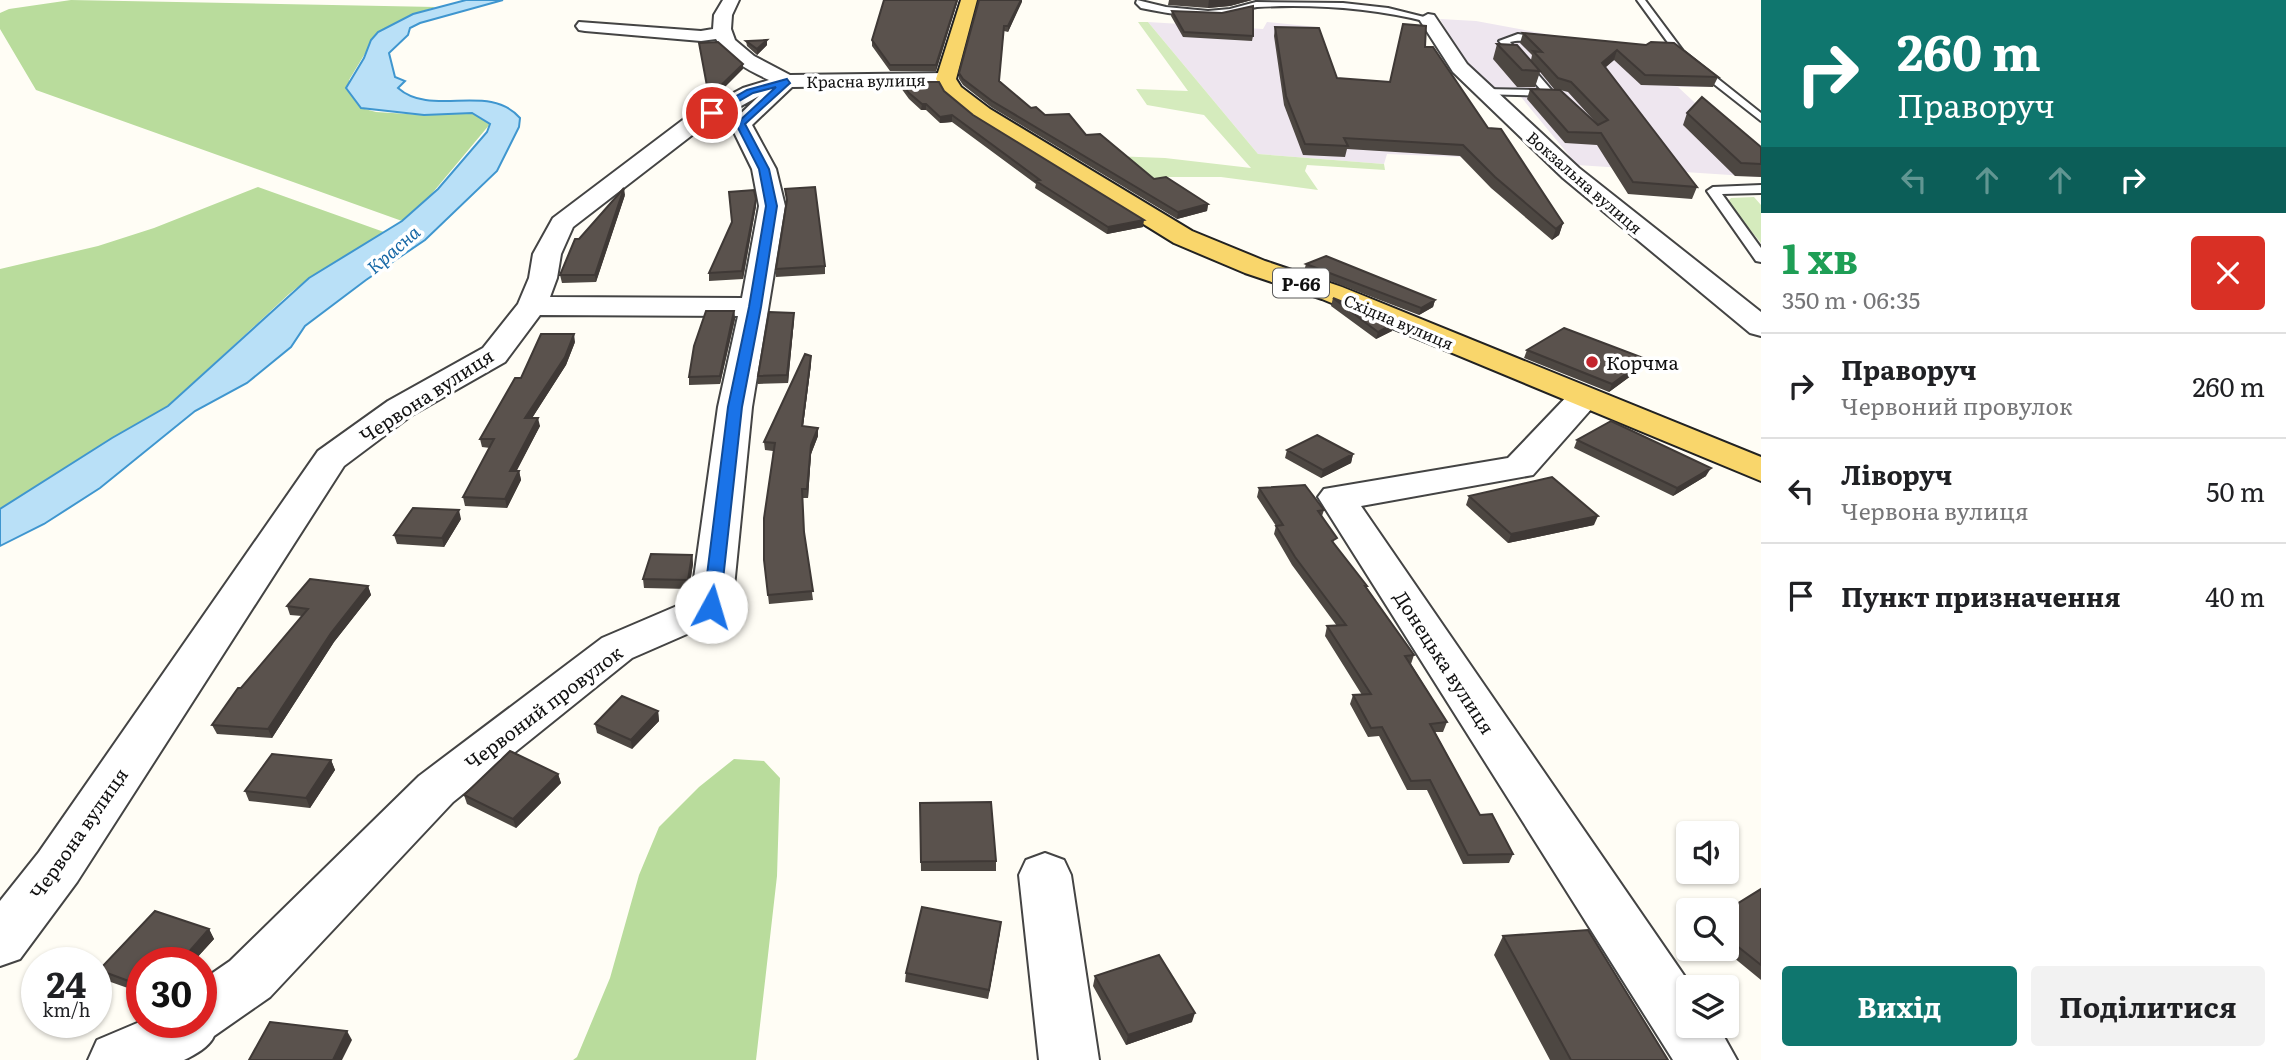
<!DOCTYPE html>
<html lang="uk">
<meta charset="utf-8">
<style>
body{margin:0;font-family:Literata,serif;background:#f2f2f2;color:#202124;height:100vh;display:flex;flex-direction:column;font-size:26px;white-space:nowrap}
*{box-sizing:border-box;margin:0}
p{font-size:23px;color:#757577}
.icon{flex:none;width:38px;height:38px;fill:none;stroke:currentColor;stroke-width:2;stroke-linecap:round;stroke-linejoin:round}
.map{position:relative;flex:1;overflow:hidden}
.side{display:flex;flex-direction:column;background:#fff;width:525px}
.side>*{flex:none}
.guide{background:#0f766e;color:#fff;overflow:hidden}
.fabs{position:absolute;left:1676px;top:821px;display:grid;gap:14px}
.fabs a{display:grid;place-items:center;width:63px;height:63px;border-radius:7px;background:#fff;box-shadow:0 2px 5px #0004;font-size:35px}
.speed{position:absolute;left:21px;top:947px;display:flex;gap:14px;font-size:35px;font-weight:700;text-align:center}
.speed>*{display:grid;place-content:center;width:91px;height:91px;border-radius:50%;background:#fff;box-shadow:0 2px 5px #0004;line-height:1}
.speed small{font-size:18px;font-weight:400}
.speed .limit{border:10px solid #d22;background:#fff;color:#111}
.pin{position:absolute;display:grid;place-items:center;width:60px;height:60px;color:#fff;margin:-30px;border:4px solid #fff;border-radius:50%;box-shadow:0 2px 7px #0007}
.me{position:absolute;width:77px;margin:-38px;rotate:6deg;stroke-linejoin:round;filter:drop-shadow(0 0 5px #0008)}
.turn{display:flex;align-items:center;gap:24px;height:147px;padding:0 21px;font-size:32px}
.turn .icon{width:91px;height:91px;stroke-width:2.5}
.turn b{display:block;font-size:49px;line-height:60px}
.lanes{display:flex;align-items:center;height:66px;padding:0 21px;background:#0003;justify-content:center;gap:35px;direction:ltr}
.lanes .off{opacity:.35}
.round{display:grid;place-items:center;flex:none;width:74px;height:74px;border-radius:7px;background:#f2f2f2}
.head{display:flex;align-items:center;justify-content:space-between;height:119px;padding:0 21px}
h1{font-size:42px;font-weight:700;line-height:52px;color:#1e9e55}
.cta{display:flex;gap:14px;margin-top:auto;padding:14px 21px}
.cta a{flex:1;height:80px;border-radius:7px;background:#0f766e;color:#fff;font-size:28px;font-weight:700;line-height:80px;text-align:center}
.cta a+a{background:#f2f2f2;color:#202124}
ul{padding:0;list-style:none}
li{display:flex;align-items:center;gap:21px;height:105px;padding:0 21px;border-top:2px solid #e0e0e0}
li div{flex:1}
li b{display:block;font-size:26px}
li em{font-style:normal}
main{display:flex;flex:1;min-height:0}
.map>svg:first-child{display:block}
</style>
<main>
<div class="map">
<svg width="1761" height="1060" viewBox="0 0 1761 1060">
<rect width="100%" height="100%" fill="#fffdf5"/>
<path fill="#eee6ef" d="M1440 19 1476 21 1584 41 1655 45 1673 54 1713 87H1678L1761 164V177L1577 165 1521 97 1512 91 1491 88 1466 65Z
M1148 22 1263 29 1267 22 1317 27V37L1331 85 1510 159 1387 154 1384 164 1258 154Z"/>
<path fill="#d5ebbd" d="M1138 22H1148L1258 154 1384 164 1385 170 1307 165 1305 171 1318 190 1221 177H1170L1123 185 1113 156 1165 158 1251 168 1204 115 1147 105 1136 89 1188 91Z
M1754 197 1761 205V243L1727 202 1731 198Z"/>
<path fill="#b9dc9c" d="M71 0 436 7 413 14 378 32 349 80 361 108 376 112 424 115 472 113 490 124 429 197 402 221 36 90 0 29V13L9 9Z
M258 187 384 232 309 278 289 294 168 406 0 509V269L98 246 154 228Z
M734 759 764 761 780 778 777 876 756 1060H573L577 1057 610 978 639 875 659 827 699 787Z"/>
<path fill="#b9e0f7" stroke="#3f96cf" stroke-width="2" d="M466 0H503L420 23 410 28 408 35 389 53 395 77 405 81 398 88C432 118 489 82 520 118L519 127 497 171 425 240 366 280 305 326 291 347 247 383 195 411 100 488 44 524 0 546V509L112 438 168 406 309 278 402 221 438 189 487 132 490 124 472 113 424 115 361 108 346 88 364 58 371 40 378 32 413 14Z"/>
<g fill="none" stroke-linecap="round" stroke-linejoin="round">
<g stroke="#444" stroke-width="4">
<path id="lane" d="M1137 0 1166 7 1208 11 1230 9 1256 2 1343 3 1388 8 1432 19 1428 22C1373 8 1314 4 1257 7 1248 8 1241 13 1232 14 1202 19 1170 14 1141 8L1136 3Z
M1637 0H1645L1683 51 1761 113V121L1677 55Z
M1518 34 1551 39C1540 45 1523 38 1510 42L1554 93 1549 96 1480 94V90L1484 89 1541 90 1499 41Z
M1761 185V193L1722 194 1761 248V262L1756 261 1707 191 1713 187Z"/>
</g>
<g stroke="#444" stroke-width="4">
<path id="street" d="M723 0H739L732 15 731 29 735 40 754 56 790 75 946 73 953 75 956 79 953 83 946 85 792 87 752 125 776 169 785 206 752 407 732 607 726 617 632 658 453 802 270 997 214 1036C210 1046 195 1055 184 1060H88L97 1040 142 1021 201 1022V981L230 961 419 776 602 638 691 600 718 407 738 316 540 315 505 362 412 415 344 466 77 882 20 959 0 966V901L39 852 318 451 388 401 483 348 518 304 529 278 533 254 553 218 684 119 743 88 769 80C748 70 728 60 716 39L701 41 585 31 579 30 576 26 579 22 701 31 713 29 714 15ZM759 96 730 124 752 169 759 206 742 298 550 297 557 278 561 254 573 227 700 129Z
M1428 14 1434 15 1467 64 1579 168 1761 312V336L1750 333 1563 178 1453 72 1419 19Z
M1584 388 1596 391 1601 398 1533 475 1361 506 1692 987H1689V1026H1718L1737 1060H1673L1318 497 1324 489 1508 458 1572 391Z
M1045 853 1064 860 1071 875 1099 1060H1039L1019 875 1026 860Z"/>
</g>
<g stroke="#222" stroke-width="4">
<path id="primary" d="M961 0H977L956 79 961 87 990 109 1192 231 1265 261 1342 287 1761 457V481L1322 299 1245 273 1174 243 974 119 946 95 936 79Z"/>
</g>
<use href="#lane" fill="#fff" fill-rule="evenodd"/>
<use href="#street" fill="#fff" fill-rule="evenodd"/>
<use href="#primary" fill="#f9d66b" fill-rule="evenodd"/>
</g>
<path fill="#4d4742" fill-rule="evenodd" d="M884 0H958L936 71H890L872 46V40Z
M979 0H1022L1008 32 1004 31 999 81 1031 108 1086 135 1154 179 1208 204 1207 211 1177 219 991 107 963 85 959 79V73Z
M1169 0H1252L1230 6 1208 8 1168 5Z
M1172 11 1253 36 1252 41 1183 37 1171 16Z
M1275 27 1337 78 1390 82 1425 47 1563 223 1559 235 1552 240 1491 188 1460 156 1347 149 1345 157 1303 155 1284 105 1274 36Z
M1523 33 1646 45 1718 77 1713 87 1641 85 1614 60 1605 68 1697 187 1692 199 1628 194 1597 145 1565 143 1527 99 1530 89 1560 90 1554 89 1540 72 1535 87H1517L1493 59 1497 44 1531 60 1532 55 1520 43ZM1560 90 1568 92 1598 125Z
M767 40V45L757 55 747 46 746 41Z
M901 82 944 91 973 115 1143 227 1107 234 1035 188 1036 184 952 122 940 123 926 110H921L909 99 901 88Z
M1687 113 1761 147V177L1735 176 1683 125Z
M785 189 825 266V274L776 277V269L787 203Z
M625 195 596 282 562 283 560 275Z
M756 206 743 279 709 281V273Z
M1306 264 1435 300 1433 307 1419 315 1304 271Z
M1333 298 1392 331 1376 339 1331 306Z
M734 311 735 319 720 384 689 385V377Z
M794 320 788 383 758 384V376Z
M575 342 566 365 532 418 540 426 516 471H519L521 480 507 508 465 506 463 497 490 448 482 447 480 439 521 378Z
M1527 350 1643 367 1609 392 1524 358Z
M811 364 803 426 818 428V436L811 454 808 498H802L804 532 813 600 769 604 764 560 773 451 765 450 764 442Z
M1577 440 1706 476 1673 496 1574 448Z
M1287 450 1353 454 1351 463 1321 478 1285 458Z
M1259 488 1324 510 1322 516 1335 545 1367 586V588L1414 655 1411 664 1447 722 1443 732H1435L1480 815 1513 854 1509 863 1463 864 1427 790H1407L1379 736 1368 737 1350 704 1353 695H1362L1325 636 1327 626H1337L1292 565 1274 534 1276 526 1257 497Z
M1469 496 1594 525 1508 543 1466 505Z
M461 519 444 547 397 544 394 535Z
M692 555 693 564 689 589 644 588 643 579Z
M368 586 371 595 334 642 272 738 217 734 212 725 241 688 302 616 290 615 287 606Z
M658 711 659 721 632 749 597 733 595 724Z
M331 760 335 770 310 808 249 801 245 791Z
M558 774 561 783 516 828 467 804 464 795Z
M920 803 996 861V871H921Z
M1761 889V980L1722 948H1727V910Z
M209 929 214 939 193 962H142V993L105 980 99 970Z
M1000 932 988 999 905 982 906 973Z
M1503 936 1668 1060H1550L1494 955Z
M1095 976 1192 1022 1126 1045 1093 986Z"/>
<path fill="#3f3936" d="M957 0H958L936 71V65Z
M1021 0H1022V2L1008 32V26Z
M1209 0H1252L1230 6 1208 8Z
M767 40V45L757 55V49Z
M1617 50 1614 60 1598 73 1602 63Z
M743 64V69L709 103V97Z
M922 104H926V110H921Z
M952 115V122L940 123V117Z
M624 188 625 195 596 282 595 275Z
M756 199V206L743 279 742 271Z
M1208 204 1207 211 1177 219 1178 212Z
M1144 220 1143 227 1107 234 1108 227Z
M1563 223 1559 235 1552 240 1556 229Z
M1435 300 1433 307 1419 315 1421 308Z
M734 311 735 319 720 384V376Z
M794 313V320L788 383 787 375Z
M1394 323 1392 331 1376 339 1378 332Z
M574 334 575 342 566 365 527 426 525 418Z
M811 356V364L802 434V426Z
M1646 359 1643 367 1609 392 1612 384Z
M538 418 540 426 512 480 510 471Z
M818 428V436L811 454 808 498 807 489 811 445Z
M1353 454 1351 463 1321 478 1323 470Z
M1711 468 1706 476 1673 496 1677 488Z
M519 471 521 480 507 508 505 499Z
M459 510 461 519 444 547 442 538Z
M1598 516 1594 525 1508 543 1511 534Z
M692 555 693 564 689 589 688 580Z
M368 586 371 595 334 642 272 738 268 729 331 633Z
M658 711 659 721 632 749 631 740Z
M331 760 335 770 310 808 306 798Z
M558 774 561 783 516 828 513 819Z
M1001 922 1000 932 988 999 989 990Z
M209 929 214 939 193 962H180Z
M1195 1013 1192 1022 1126 1045 1128 1035Z
M347 1031 352 1040 342 1060H333Z"/>
<path fill="#5a524d" stroke="#3f3936" stroke-width="2" d="M884 0H957L936 65H890L872 40Z
M979 0H1021L1008 26H1004L999 81 1031 108 1036 107 1045 115 1069 114 1086 135 1100 134 1154 179 1166 177 1208 204 1178 212 992 101 963 79 959 73Z
M1253 6V36L1184 32 1172 11 1222 13Z
M1403 24 1426 26 1425 47H1433L1488 128 1501 129 1563 223 1556 229 1495 177 1463 145 1344 138 1348 146 1305 144 1286 96 1275 27 1319 28 1337 78 1390 82Z
M1523 33 1646 45 1651 42 1674 43 1718 77 1645 75 1617 50 1602 63 1697 187 1633 182 1601 133 1568 132 1530 89 1560 90 1598 125 1608 120 1571 82 1558 78 1533 51 1542 52Z
M767 40 757 49 746 41Z
M718 42 743 64 709 97 699 43Z
M1497 44 1517 45 1540 71 1522 70Z
M901 82H939L944 91 973 115 1144 220 1108 227 1036 181 1040 180 952 115 940 117 926 104H922L909 93Z
M1702 97 1761 147V164L1741 163 1687 113Z
M815 187 825 266 776 269 787 200 785 189Z
M624 188 595 275H560L575 239H579Z
M754 190 756 199 742 271 709 273 732 222 729 192Z
M1326 256 1435 300 1421 308 1306 264Z
M1333 298 1394 323 1378 332Z
M706 311H734L720 376 689 377 694 346Z
M769 312 794 313 787 375 758 376Z
M1564 328 1646 359 1612 384 1527 350Z
M541 334H574L565 357 525 418H538L510 471H519L505 499 463 497 494 439H480L515 378H521Z
M805 354 811 356 802 426 818 428 811 445 807 489H802L804 532 813 591 768 595 764 560V518L775 443 764 442Z
M1611 421 1711 468 1677 488 1577 440Z
M1317 435 1353 454 1323 470 1287 450Z
M1552 477 1598 516 1511 534 1469 496Z
M1305 485 1324 510 1318 511 1337 538 1332 541 1367 586H1365L1414 655 1405 656 1447 722 1430 724 1480 815 1492 814 1513 854 1468 855 1430 780 1411 781 1382 727 1371 728 1353 695 1371 694 1327 626 1346 625 1295 557 1276 526 1283 525 1259 488Z
M413 508 459 510 442 538 394 535Z
M651 554 692 555 688 580 643 579Z
M310 579 368 586 331 633 268 729 212 725 238 688H241L308 609 287 606Z
M622 696 658 711 631 740 595 724Z
M510 751 558 774 513 819 464 795Z
M272 754 331 760 306 798 245 791Z
M991 802 996 861 921 862 920 803Z
M1761 889V965L1727 938V910Z
M922 907 1001 922 989 990 906 973Z
M155 911 209 929 180 962H142V986L99 970Z
M1588 930 1668 1060H1571L1503 936Z
M1159 955 1195 1013 1128 1035 1095 976Z
M270 1022 347 1031 333 1060H249Z"/>
<path fill="#1a73e8" stroke="#114b97" stroke-width="2" d="M787 79 790 83 745 124 769 169 777 206 761 307 742 407 720 607 711 613 703 607 728 407 749 307 766 206 759 169 736 124 776 87 753 93 715 115 707 113 747 90Z"/>
<circle fill="#c4262e" stroke="#fff" stroke-width="2.5" cx="1592" cy="362" r="7"/>
<g text-anchor="middle" dominant-baseline="central" stroke-width="7" stroke-linejoin="round" paint-order="stroke">
<g font-size="16" fill="#111" stroke="#fff">
<text transform="translate(866 80) rotate(-1)">Красна вулиця</text>
<text transform="translate(1585 182) rotate(41)">Вокзальна вулиця</text>
<text transform="translate(1399 321) rotate(23)">Східна вулиця</text>
</g>
<g font-size="18" font-style="italic" fill="#1768a6" stroke="#fff">
<text transform="translate(393 249) rotate(-41)">Красна</text>
</g>
<rect fill="#fff" stroke="#585858" stroke-width="2" x="1273" y="268.5" width="56" height="29" rx="5"/>
<g font-size="18" font-weight="bold" fill="#111">
<text x="1301" y="283">Р-66</text>
</g>
<g font-size="19" fill="#111" stroke="#fff" text-anchor="start">
<text x="1606" y="362">Корчма</text>
</g>
<g font-size="19" fill="#111" stroke="#fff">
<text transform="translate(426 395) rotate(-33)">Червона вулиця</text>
<text transform="translate(1445 662) rotate(57)">Донецька вулиця</text>
<text transform="translate(543 707) rotate(-37)">Червоний провулок</text>
<text transform="translate(78 833) rotate(-55)">Червона вулиця</text>
</g>
</g>
</svg>
<div class="fabs">
<a><svg class="icon" aria-label="sound" viewBox="0 0 24 24"><path d="M4 9h4l5-4v14l-5-4H4zM17 9q2 3 0 6"/></svg></a>
<a><svg class="icon" aria-label="search" viewBox="0 0 24 24"><circle cx="10" cy="10" r="6"/><path d="M15 15l6 6"/></svg></a>
<a><svg class="icon" aria-label="layers" viewBox="0 0 24 24"><path d="M12 4l9 5-9 5-9-5zM3 14l9 5 9-5"/></svg></a>
</div>
<div class="speed"><div>24<small>km/h</small></div><div class="limit">30</div></div>
<div class="pin" style="left:712px;top:113px;background:#d93025"><svg class="icon" aria-label="arrive" viewBox="0 0 24 24"><path d="M6 21V4h12l-3 4 3 4H6"/></svg></div>
<svg class="me" style="left:711px;top:607px" viewBox="-20 -20 40 40"><circle r="19" fill="#fff"/><path d="M0-13L10 11 0 6-10 11z" fill="#1a73e8"/></svg>
</div>
<section class="side">
<div class="guide">
<div class="turn"><svg class="icon" aria-label="right" viewBox="0 0 24 24"><path d="M7 20v-9h11M14 6l5 5-5 5"/></svg><div><b>260 m</b>Праворуч</div></div>
<div class="lanes"><svg class="icon off" aria-label="left" viewBox="0 0 24 24"><path d="M17 20v-9H6M10 6l-5 5 5 5"/></svg><svg class="icon off" aria-label="ahead" viewBox="0 0 24 24"><path d="M12 20V5M6 11l6-6 6 6"/></svg><svg class="icon off" aria-label="ahead" viewBox="0 0 24 24"><path d="M12 20V5M6 11l6-6 6 6"/></svg><svg class="icon" aria-label="right" viewBox="0 0 24 24"><path d="M7 20v-9h11M14 6l5 5-5 5"/></svg></div>
</div>
<div class="head"><div><h1>1 хв</h1><p>350 m · 06:35</p></div><a class="round" style="background:#d93025;color:#fff"><svg class="icon" aria-label="close" viewBox="0 0 24 24"><path d="M6 6l12 12M18 6L6 18"/></svg></a></div>
<ul>
<li><svg class="icon" aria-label="right" viewBox="0 0 24 24"><path d="M7 20v-9h11M14 6l5 5-5 5"/></svg><div><b>Праворуч</b><p>Червоний провулок</p></div><em>260 m</em></li>
<li><svg class="icon" aria-label="left" viewBox="0 0 24 24"><path d="M17 20v-9H6M10 6l-5 5 5 5"/></svg><div><b>Ліворуч</b><p>Червона вулиця</p></div><em>50 m</em></li>
<li><svg class="icon" aria-label="arrive" viewBox="0 0 24 24"><path d="M6 21V4h12l-3 4 3 4H6"/></svg><div><b>Пункт призначення</b></div><em>40 m</em></li>
</ul>
<div class="cta"><a>Вихід</a><a>Поділитися</a></div>
</section>
</main>
